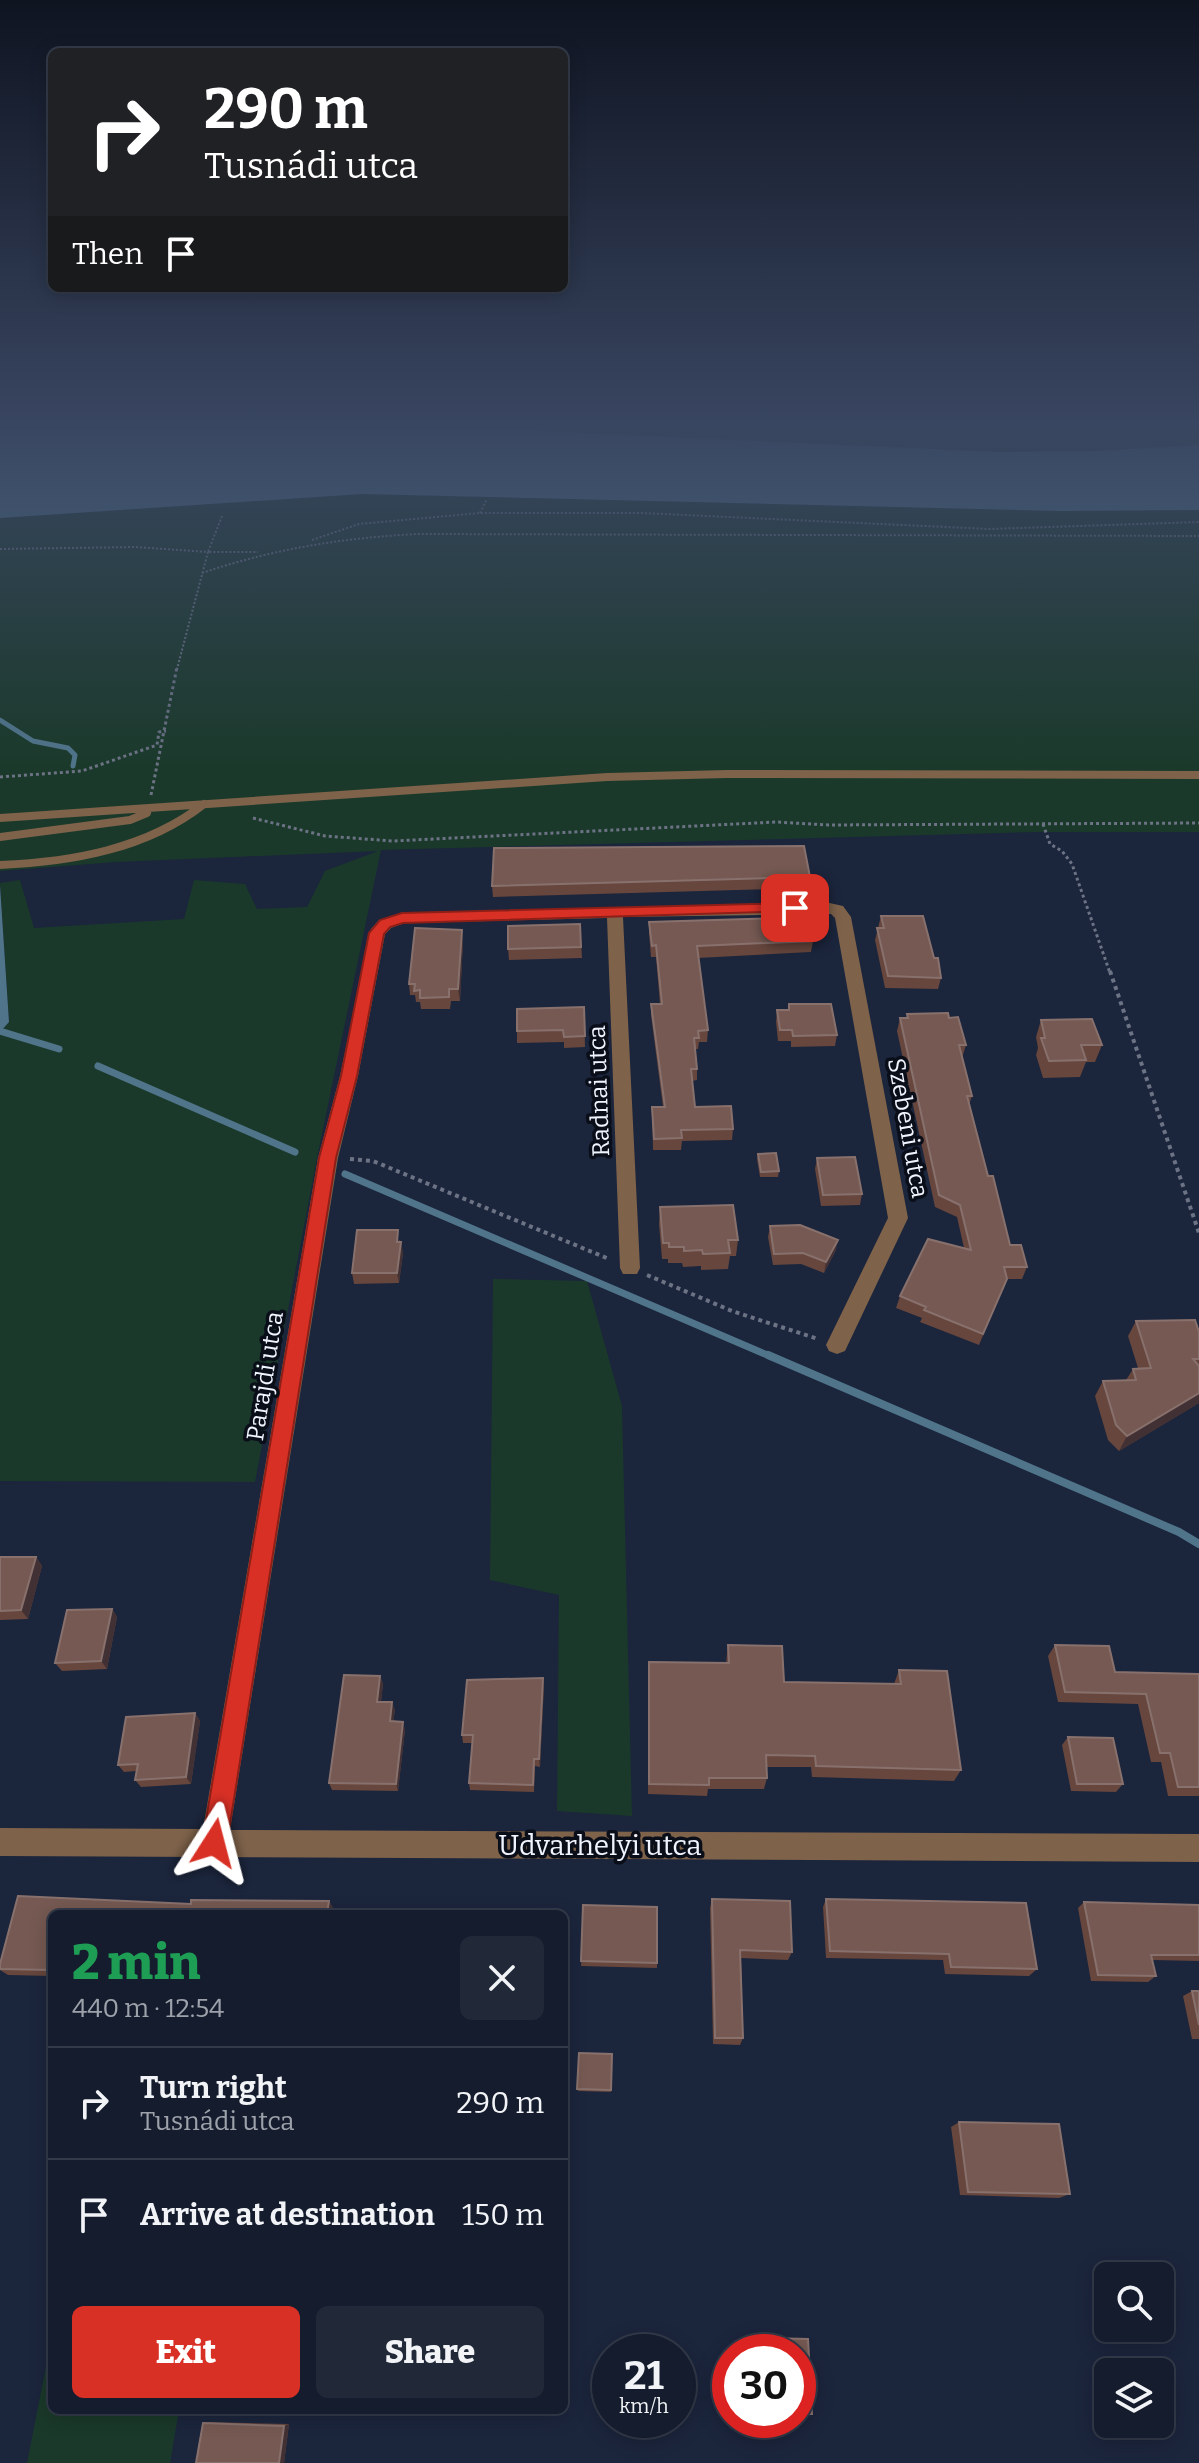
<!DOCTYPE html>
<meta charset="utf-8">
<style>
body{margin:0;font-family:Bitter,serif;background:#212939;color:#f1f3f6;height:100vh;display:flex;flex-direction:column;font-size:30px;white-space:nowrap}
*{box-sizing:border-box;margin:0}
p{font-size:26px;color:#9da1aa}
.icon{flex:none;width:44px;height:44px;fill:none;stroke:currentColor;stroke-width:2;stroke-linecap:round;stroke-linejoin:round}
.map{position:relative;flex:1;overflow:hidden}
.sheet{position:absolute;left:48px;top:1910px;width:520px;height:504px;display:flex;flex-direction:column;background:#141c2d;border-radius:12px;box-shadow:0 4px 20px #0003,0 0 0 2px #333a49}
.sheet>*{flex:none}
.banner{position:absolute;left:48px;top:48px;width:520px;height:244px;border-radius:12px;box-shadow:0 4px 20px #0003,0 0 0 2px #333a49;background:#202124;color:#fff;overflow:hidden}
.fabs{position:absolute;left:1094px;top:2262px;display:grid;gap:16px}
.fabs a{display:grid;place-items:center;width:80px;height:80px;border-radius:12px;background:#141c2d;box-shadow:0 4px 20px #0003,0 0 0 2px #333a49;font-size:40px}
.speed{position:absolute;left:592px;top:2334px;display:flex;gap:16px;font-size:40px;font-weight:700;text-align:center}
.speed>*{display:grid;place-content:center;width:104px;height:104px;border-radius:50%;background:#141c2d;box-shadow:0 4px 20px #0003,0 0 0 2px #333a49;line-height:1}
.speed small{font-size:20px;font-weight:400}
.speed .limit{border:12px solid #d22;background:#fff;color:#111}
.pin{position:absolute;display:grid;place-items:center;width:68px;height:68px;color:#fff;margin:-34px;border-radius:16px;box-shadow:0 4px 12px #0006}
.me{position:absolute;width:88px;margin:-44px;rotate:9deg;stroke-linejoin:round;filter:drop-shadow(0 0 6px #0008)}
.turn{display:flex;align-items:center;gap:28px;height:168px;padding:0 24px;font-size:36px}
.turn .icon{width:104px;height:104px;stroke-width:2.5}
.turn b{display:block;font-size:56px;line-height:68px}
.then{display:flex;align-items:center;height:76px;padding:0 24px;background:#0003;gap:16px;font-size:30px}
.round{display:grid;place-items:center;flex:none;width:84px;height:84px;border-radius:12px;background:#212939}
.headline{display:flex;align-items:center;justify-content:space-between;height:136px;padding:0 24px}
h1{font-size:48px;font-weight:800;line-height:60px;color:#1e9e55}
.primary-button{display:flex;gap:16px;margin-top:auto;padding:16px 24px}
.primary-button a{flex:1;height:92px;border-radius:12px;background:#d93025;color:#fff;font-size:32px;font-weight:800;line-height:92px;text-align:center}
.primary-button a+a{background:#212939;color:#f1f3f6}
ul{padding:0;list-style:none}
li{display:flex;align-items:center;gap:24px;height:112px;padding:0 24px;border-top:2px solid #333a49}
li div{flex:1}
li b{display:block;font-size:30px}
li em{font-style:normal}
.map>svg:first-child{display:block}
</style>
<div class="map">
<svg width="1199" height="2463" viewBox="0 0 1199 2463">
<rect width="100%" height="100%" fill="#1b253c"/>
<path fill="#1a392a" d="M556 429H1199V445L1094 451 1001 452 527 431Z
M362 494 1062 511 1199 510V832H1038L381 850 318 1153 255 1482 0 1481V1032L9 1021 0 883 20 880 34 928 184 919 194 880 245 884 257 909 307 907 325 871 378 851 116 862 0 871V518Z
M493 1279 587 1281 622 1406 632 1816 557 1811 559 1595 490 1580Z
M52 2336V2410H179L170 2463H27Z"/>
<path fill="#50758a" d="M0 429H556L535 431 1001 452 1094 451 1199 445V510L1062 511 362 494 0 518Z
M0 885 9 1022 0 1032Z"/>
<g fill="none" stroke-linecap="round" stroke-linejoin="round">
<path stroke="#50758a" stroke-width="5" d="M0 720 33 741 68 748 75 755 73 766"/>
<path stroke="#50758a" stroke-width="7" d="M0 1031 59 1049
M98 1066 295 1152
M345 1174 772 1357"/>
<path stroke="#50758a" stroke-width="8" d="M768 1355 1179 1532 1199 1544"/>
<path stroke="#6c7385" stroke-width="2" stroke-dasharray="2 2" stroke-linecap="butt" d="M480 513 487 499
M222 516 208 552H258
M312 540 359 524 480 513H642L989 529 1199 522
M0 549 136 547 208 552 177 669
M202 573C273 549 342 538 417 534L1199 536"/>
<path stroke="#6c7385" stroke-width="3" stroke-dasharray="3 3" stroke-linecap="butt" d="M0 777 82 771 157 745 159 732 166 731
M151 795 177 667
M253 818 325 836 393 841 776 822 829 825 1199 823
M1043 824 1050 844 1062 851 1072 864 1110 973"/>
<path stroke="#6c7385" stroke-width="4" stroke-dasharray="4 4" stroke-linecap="butt" d="M1110 971 1199 1233
M350 1159 373 1161 609 1259
M647 1275 732 1311 818 1339"/>
<path stroke="#7e624a" stroke-width="8" d="M0 818 607 777 727 774 1199 775
M0 837 130 820 147 813 148 808
M0 865C71 862 147 849 204 804"/>
<path fill="#7e624a" fill-rule="evenodd" d="M825 902 843 906 851 917 908 1218 845 1351 837 1354 829 1351 826 1345 888 1218 835 918 831 914 623 917 640 1268 637 1274H623L620 1268 607 918 404 923 391 928 385 934 358 1076 338 1158 230 1830 1199 1834V1862L0 1856V1828L203 1829 318 1158 340 1076 371 929 379 920 402 913Z"/>
</g>
<path fill="#66463d" d="M810 877 808 888 493 897 492 886Z
M881 916 934 958 941 978 938 989 885 988 875 940Z
M649 922 813 941 811 952 698 958 708 1030 707 1042H699L698 1049H695L697 1069V1080L692 1081 695 1107 733 1129 732 1140 682 1141 681 1150H653L652 1107H663L651 1015V1004H660L656 957H651L649 933Z
M580 924 582 958 509 960 508 949Z
M463 942 460 1001H451L450 1009H421L420 1002H416L415 995H410L409 984Z
M789 1004 837 1035 835 1046 791 1047V1041H778L776 1022 777 1010H788Z
M584 1007 585 1047 564 1048V1042L517 1043V1031Z
M907 1014 949 1018 966 1045 962 1058 972 1096 969 1105 988 1176 1010 1245 1027 1267 1022 1279H1007L979 1345 920 1322 922 1318 896 1308 900 1296 964 1248 957 1217 935 1207 897 1031 900 1018H906Z
M1041 1020 1102 1045 1095 1062H1086L1080 1077 1043 1078 1036 1055 1038 1048 1036 1037Z
M758 1154 779 1171 778 1177H760L757 1159Z
M817 1158 862 1194 860 1205 821 1206 815 1169Z
M660 1207 738 1240 736 1256H730L728 1269 701 1270V1266L683 1267 682 1263H668V1259H662L659 1224Z
M770 1226 836 1250 824 1273 801 1264 773 1265 768 1237Z
M400 1240 403 1253 399 1283 354 1284 352 1273Z
M1136 1321 1199 1332V1403L1119 1451 1108 1440 1095 1396 1103 1381 1126 1380 1133 1369 1138 1368 1128 1336Z
M0 1557H36L42 1566 28 1619 0 1620Z
M112 1609 117 1617 107 1669 62 1671 55 1663Z
M728 1645 784 1682 894 1684 899 1670 961 1770 954 1781 812 1777 811 1767H767V1778L764 1789H708L707 1796 648 1794 649 1662 726 1663Z
M1055 1645 1115 1672 1199 1674V1796H1168L1161 1762H1151L1138 1704 1058 1702 1048 1656Z
M380 1676 383 1684 381 1702 395 1710 393 1722 405 1730 398 1791 332 1790 329 1783Z
M544 1686 540 1767 535 1766 534 1792 470 1790 469 1783 472 1743H463L462 1735Z
M195 1713 200 1721 191 1784 141 1787 135 1780 136 1771 124 1772 118 1765Z
M1068 1737 1123 1784 1116 1792 1071 1791 1062 1745Z
M18 1896 191 1904V1900L329 1901 333 1908 332 1914H52V1976L8 1975 0 1970V1964Z
M712 1899 792 1952 788 1960 741 1958 743 2038 740 2045 713 2044 710 1908Z
M826 1899 1037 1969 1029 1976 945 1974 943 1960 826 1958 823 1907Z
M1084 1902 1199 1905V1961L1152 1960 1156 1976 1148 1982 1091 1981 1078 1908Z
M583 1905 657 1963V1968L581 1966Z
M1192 1991H1199V2039H1192L1183 1996Z
M579 2053 612 2054 611 2092 578 2091Z
M959 2122 1070 2194 1059 2198 960 2195 951 2127Z
M764 2338 808 2339 798 2352H764Z
M209 2422 289 2424 284 2463H196L203 2423Z"/>
<path fill="#423134" d="M462 930 463 942 460 1001 458 989Z
M838 1240 836 1250 824 1273 826 1262Z
M401 1242 403 1253 399 1283 397 1273Z
M1199 1393V1403L1119 1451 1127 1436Z
M36 1557 42 1566 28 1619 21 1610Z
M112 1609 117 1617 107 1669 101 1661Z
M380 1676 383 1684 380 1710 377 1702Z
M543 1678 544 1686 540 1767 539 1759Z
M392 1702 395 1710 392 1729 390 1721Z
M195 1713 200 1721 191 1784 186 1777Z
M403 1722 405 1730 398 1791 396 1784Z
M329 1901 333 1908 332 1914H327Z
M289 2424 284 2463H279L284 2426Z"/>
<path fill="#755952" stroke="#88716d" stroke-width="2" d="M804 846 810 877 492 886 494 848Z
M881 916H923L934 958H938L941 978 888 976 877 928H884Z
M808 917 813 941 697 946 708 1030 698 1031 699 1038H694L697 1069H691L695 1107 731 1106 733 1129 681 1130 682 1138 654 1139 652 1107H665L651 1004H662L656 945 652 946 649 922Z
M580 924 581 947 508 949V926Z
M415 928 462 930 458 989H449V997L420 998V990L414 991 415 984H409Z
M789 1004H831L837 1035 793 1036 792 1030H780L777 1010H789Z
M584 1007 585 1036 564 1037 563 1030 517 1031V1009Z
M948 1013 949 1018 958 1017 966 1045H959L972 1096H967L988 1176H993L1010 1245H1021L1027 1267H1004L1007 1279 983 1334 924 1310 926 1307 900 1296 928 1239 971 1250 960 1205 939 1195 900 1018H908L907 1014Z
M1092 1019 1102 1045H1081L1086 1060 1049 1061 1041 1038H1045L1041 1020Z
M776 1153 779 1171 761 1172 758 1154Z
M855 1157 862 1194 823 1195 817 1158Z
M733 1205 738 1240H728L730 1253 703 1254 702 1250 684 1251V1247H669V1243H663L660 1207Z
M800 1225 838 1240 826 1262 803 1253 774 1254 770 1226Z
M357 1230H398L397 1242H401L397 1273H352Z
M1195 1320 1199 1332V1359H1193L1199 1366V1393L1127 1436 1116 1425 1103 1381 1136 1380 1133 1369 1151 1368 1136 1321Z
M0 1557H36L21 1610 0 1611Z
M112 1609 101 1661 55 1663 67 1610Z
M728 1645 782 1646 784 1682 901 1684 899 1670 947 1671 961 1770 816 1766 815 1756 766 1755 767 1778H709V1785L649 1784V1662L729 1663Z
M1055 1645 1109 1646 1115 1672 1199 1674V1787H1178L1170 1753H1160L1146 1694 1065 1692Z
M344 1675 380 1676 377 1702H392L390 1721 403 1722 396 1784 329 1783Z
M543 1678 539 1759H534L533 1785 469 1783 473 1735H462L467 1680Z
M195 1713 186 1777 135 1780 138 1764 118 1765 126 1717Z
M1068 1737 1113 1738 1123 1784H1077Z
M18 1896 191 1904V1900L329 1901 327 1914H52V1970L0 1969V1964Z
M712 1899 790 1901 792 1952 740 1950 743 2038H715Z
M826 1899 1026 1903 1037 1969 951 1967 949 1954 830 1951Z
M1084 1902 1199 1905V1955H1151L1156 1976 1098 1975Z
M583 1905 657 1907V1963L581 1961Z
M1192 1991H1199V2025Z
M579 2053 612 2054 611 2090 577 2089Z
M959 2122 1059 2124 1070 2194 968 2192Z
M766 2338 808 2339 812 2414H798V2352H767Z
M203 2423 284 2426 279 2463H196Z"/>
<linearGradient id="sky" x2="0" y2="1"><stop stop-color="#0f1421"/><stop offset="0.55" stop-color="#394661"/><stop offset="1" stop-color="#394661" stop-opacity="0"/></linearGradient>
<rect width="1199" height="773" fill="url(#sky)"/>
<path fill="#d93025" stroke="#8d1f18" stroke-width="2" d="M795 903 800 904V911L403 923 390 927 384 934 357 1076 336 1158 227 1843 223 1852 214 1855 205 1852 202 1843 319 1158 341 1076 369 933 380 920 402 913Z"/>
<g text-anchor="middle" dominant-baseline="central" stroke-width="7" stroke-linejoin="round" paint-order="stroke">
<g font-size="24" fill="#f0f4fe" stroke="#0a0e19">
<text transform="translate(599 1091) rotate(-92)">Radnai utca</text>
<text transform="translate(908 1128) rotate(80)">Szebeni utca</text>
<text transform="translate(265 1376) rotate(-81)">Parajdi utca</text>
</g>
<g font-size="28" fill="#f0f4fe" stroke="#0a0e19">
<text x="600" y="1845">Udvarhelyi utca</text>
</g>
</g>
</svg>
<div class="fabs">
<a><svg class="icon" aria-label="search" viewBox="0 0 24 24"><circle cx="10" cy="10" r="6"/><path d="M15 15l6 6"/></svg></a>
<a><svg class="icon" aria-label="layers" viewBox="0 0 24 24"><path d="M12 4l9 5-9 5-9-5zM3 14l9 5 9-5"/></svg></a>
</div>
<div class="speed"><div>21<small>km/h</small></div><div class="limit">30</div></div>
<div class="pin" style="left:795px;top:908px;background:#d93025"><svg class="icon" aria-label="arrive" viewBox="0 0 24 24"><path d="M6 21V4h12l-3 4 3 4H6"/></svg></div>
<svg class="me" style="left:214px;top:1843px" viewBox="-20 -20 40 40"><path d="M0-17L14 15 0 8-14 15z" fill="#d93025" stroke="#fff" stroke-width="4"/></svg>
<div class="banner">
<div class="turn"><svg class="icon" aria-label="right" viewBox="0 0 24 24"><path d="M7 20v-9h11M14 6l5 5-5 5"/></svg><div><b>290 m</b>Tusnádi utca</div></div>
<div class="then">Then<svg class="icon" aria-label="arrive" viewBox="0 0 24 24"><path d="M6 21V4h12l-3 4 3 4H6"/></svg></div>
</div>
<section class="sheet">
<div class="headline"><div><h1>2 min</h1><p>440 m · 12:54</p></div><a class="round"><svg class="icon" aria-label="close" viewBox="0 0 24 24"><path d="M6 6l12 12M18 6L6 18"/></svg></a></div>
<ul>
<li><svg class="icon" aria-label="right" viewBox="0 0 24 24"><path d="M7 20v-9h11M14 6l5 5-5 5"/></svg><div><b>Turn right</b><p>Tusnádi utca</p></div><em>290 m</em></li>
<li><svg class="icon" aria-label="arrive" viewBox="0 0 24 24"><path d="M6 21V4h12l-3 4 3 4H6"/></svg><div><b>Arrive at destination</b></div><em>150 m</em></li>
</ul>
<div class="primary-button"><a>Exit</a><a>Share</a></div>
</section>
</div>
